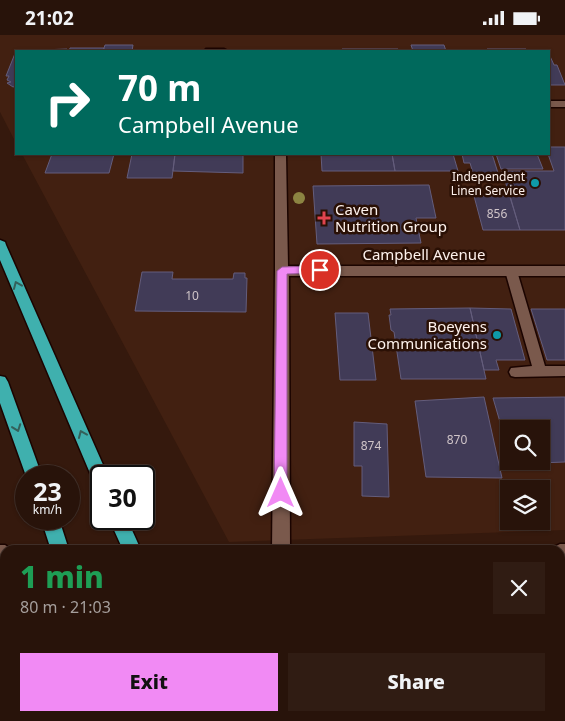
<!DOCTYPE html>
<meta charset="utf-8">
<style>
body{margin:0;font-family:"Noto Sans",sans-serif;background:#301c13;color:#f1f3f6;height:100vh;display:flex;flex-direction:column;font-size:19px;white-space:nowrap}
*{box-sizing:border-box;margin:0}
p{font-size:16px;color:#a59e9c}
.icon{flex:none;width:28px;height:28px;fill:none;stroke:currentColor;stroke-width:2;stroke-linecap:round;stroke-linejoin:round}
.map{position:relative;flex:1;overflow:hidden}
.panel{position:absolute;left:0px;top:510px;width:565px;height:176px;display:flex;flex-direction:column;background:#28130a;border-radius:15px 15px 0 0;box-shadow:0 1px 4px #0004,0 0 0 1px #44322b}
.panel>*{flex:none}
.banner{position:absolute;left:15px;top:15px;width:535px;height:105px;border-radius:0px;box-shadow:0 1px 4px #0004,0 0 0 1px #44322b;background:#00695c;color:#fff;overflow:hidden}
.tools{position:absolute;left:500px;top:385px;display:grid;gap:10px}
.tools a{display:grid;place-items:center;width:50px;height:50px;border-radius:0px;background:#28130a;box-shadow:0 1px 4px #0004,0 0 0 1px #44322b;font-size:25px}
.speed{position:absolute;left:15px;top:430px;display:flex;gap:10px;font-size:25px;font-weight:700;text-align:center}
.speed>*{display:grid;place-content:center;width:65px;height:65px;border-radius:50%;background:#28130a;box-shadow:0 1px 4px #0004,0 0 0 1px #44322b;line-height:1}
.speed small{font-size:12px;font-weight:400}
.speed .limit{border:2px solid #111;border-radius:8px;background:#fff;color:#111}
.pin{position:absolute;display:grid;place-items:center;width:42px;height:42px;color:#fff;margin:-21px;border:2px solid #fff;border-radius:50%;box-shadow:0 1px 5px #0007}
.me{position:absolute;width:55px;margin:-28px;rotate:0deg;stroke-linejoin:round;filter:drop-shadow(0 0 4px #0008)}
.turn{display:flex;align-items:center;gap:18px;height:105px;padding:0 20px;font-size:22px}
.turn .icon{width:65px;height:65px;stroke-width:2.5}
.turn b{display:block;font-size:35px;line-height:42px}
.round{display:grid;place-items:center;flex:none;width:52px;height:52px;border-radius:0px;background:#301c13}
.overview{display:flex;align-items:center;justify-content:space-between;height:85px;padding:0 20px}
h1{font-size:30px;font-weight:800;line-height:38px;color:#1e9e55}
.action{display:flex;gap:10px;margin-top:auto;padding:10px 20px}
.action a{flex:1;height:58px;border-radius:0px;background:#f18af4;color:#111;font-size:20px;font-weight:800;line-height:58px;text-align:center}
.action a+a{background:#301c13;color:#f1f3f6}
.status{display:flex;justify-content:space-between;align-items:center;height:35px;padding:0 25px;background:#28130a;direction:ltr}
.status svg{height:14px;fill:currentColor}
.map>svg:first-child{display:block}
</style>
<div class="status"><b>21:02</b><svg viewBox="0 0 49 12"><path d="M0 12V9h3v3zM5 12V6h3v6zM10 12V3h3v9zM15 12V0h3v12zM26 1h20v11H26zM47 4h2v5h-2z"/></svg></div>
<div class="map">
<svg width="565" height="686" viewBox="0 0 565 686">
<rect width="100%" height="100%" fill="#35190d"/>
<path fill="#422011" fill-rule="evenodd" d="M0 0H565V495L229 507 22 119H549V16H16V108L0 77ZM509 394H541V426H509ZM509 454H541V486H509Z
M560 574H565V686H313L311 681H560Z
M0 623 5 641V681H16L17 686H0Z"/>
<path fill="#413b57" stroke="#645d7c" d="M105 10H133L132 16H103Z
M411 10H444L446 16H413Z
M70 13H104L103 16H69Z
M67 14 66 16H16V51L13 52 7 48 11 47 7 45 9 41H6L16 16Z
M342 14H398L399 16H342Z
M487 14H526L527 16H487Z
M549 19 554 30H557L565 50H550Z
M549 112H565V195H520L502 136H554L548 119Z
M52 119H114L109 138H45Z
M132 119H175L172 143H127Z
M175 119H243V138L173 136Z
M321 119H392L395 136H322Z
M392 119H453L458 136H395Z
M462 119H492L499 141H474L470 128H464Z
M496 119H537L543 134H501Z
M429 150 436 183H416L421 208 317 209 313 151Z
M474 161H510L520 195H483Z
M142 237H173L172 244H233L234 238H245V243H247L246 277 135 276Z
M470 273 486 344H401L394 297 391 295 389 280H391L390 274Z
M470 273 511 274 525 325H496L499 335H484Z
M531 274H565V325H547Z
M335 278H368L376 345H340Z
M484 362 502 443 426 442 415 366Z
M565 362V427L512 429 511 426H541V394H509V418L493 363Z
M354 387 387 389 389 462 362 461V431H354Z
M565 655V686H528L534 681H560V659Z"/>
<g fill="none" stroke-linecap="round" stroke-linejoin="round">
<g stroke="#1b0400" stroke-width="3">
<path id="service" d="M206 14H224L228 16H205Z
M511 232 517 236 545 331H565V341L515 342 511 341 509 337 511 333 532 331 505 236Z
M359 681H377L379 686H361Z"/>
</g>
<g stroke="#1b0400" stroke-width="3">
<path id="minor" d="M549 66H565V72H549Z
M275 119H286L288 231H565V241H289L290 515H272L275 236Z"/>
</g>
<g stroke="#1b0400" stroke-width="3">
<path id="tertiary" d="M560 509H565V527H560V515H552L554 512Z
M0 510H5L12 515H5V528H0Z"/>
</g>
<g stroke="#1b0400" stroke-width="3">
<path id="motorway" d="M0 205 5 207 6 210 108 441H101V452L95 450 0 225Z
M0 341 5 342 8 347 42 441H26L0 368Z
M41 484H59L69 515H51Z
M109 484H127L141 515H123Z
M107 681H127L129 686H109Z
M194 681H214L216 686H196Z"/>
</g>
<use href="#service" fill="#7a594c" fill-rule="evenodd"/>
<use href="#minor" fill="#7a594c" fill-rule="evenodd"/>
<use href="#tertiary" fill="#7a594c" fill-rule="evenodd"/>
<use href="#motorway" fill="#3fb0ae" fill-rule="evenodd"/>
</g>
<circle fill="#8c8442" cx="299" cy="163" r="6"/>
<defs><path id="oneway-chevron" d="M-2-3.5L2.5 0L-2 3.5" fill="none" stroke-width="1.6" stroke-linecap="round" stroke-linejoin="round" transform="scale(1.25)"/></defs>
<g stroke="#34605a">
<use href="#oneway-chevron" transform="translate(17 250) rotate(-113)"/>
<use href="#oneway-chevron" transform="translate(17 393) rotate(70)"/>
<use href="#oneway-chevron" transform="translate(82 399) rotate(-113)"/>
</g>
<path fill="#f18af4" stroke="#9d5a9f" d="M320 231 325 235 323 238 287 239V458L285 462 281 464 276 462 274 458 277 236 282 232Z"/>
<g fill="#0f9aa8" stroke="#2a1005" stroke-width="2">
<circle cx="535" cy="148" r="5"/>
<circle cx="497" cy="300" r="5"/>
</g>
<path fill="#e0444e" stroke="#2a1005" stroke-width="2" d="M321.5 175.5h5v5h5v5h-5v5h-5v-5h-5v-5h5z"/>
<g text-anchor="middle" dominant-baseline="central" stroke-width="5" stroke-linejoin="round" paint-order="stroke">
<g font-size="12" fill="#fef2ed" stroke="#2a1005" text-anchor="end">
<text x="525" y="141">Independent<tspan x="525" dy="14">Linen Service</tspan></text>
</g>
<g font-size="12" fill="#cfc4c8">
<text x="497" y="178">856</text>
<text x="192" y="260">10</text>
<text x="457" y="404">870</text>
<text x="371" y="410">874</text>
</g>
<g font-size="15" fill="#fef2ed" stroke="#2a1005" text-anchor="start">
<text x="335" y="174">Caven<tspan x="335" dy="17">Nutrition Group</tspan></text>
<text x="487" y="291" text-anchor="end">Boeyens<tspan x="487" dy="17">Communications</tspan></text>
</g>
<g font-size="15" fill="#fef2ed" stroke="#2a1005">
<text x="424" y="219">Campbell Avenue</text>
</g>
</g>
</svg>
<div class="tools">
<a><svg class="icon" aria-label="search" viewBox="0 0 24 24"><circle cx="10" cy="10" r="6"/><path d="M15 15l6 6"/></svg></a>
<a><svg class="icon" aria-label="layers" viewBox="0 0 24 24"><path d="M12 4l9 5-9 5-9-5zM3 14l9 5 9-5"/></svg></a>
</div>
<div class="speed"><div>23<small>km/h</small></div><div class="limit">30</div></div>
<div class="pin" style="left:320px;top:235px;background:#d93025"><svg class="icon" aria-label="arrive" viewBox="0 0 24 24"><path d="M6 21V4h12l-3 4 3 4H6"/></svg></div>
<svg class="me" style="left:281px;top:458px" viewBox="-20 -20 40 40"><path d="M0-17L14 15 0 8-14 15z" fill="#f18af4" stroke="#fff" stroke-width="4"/></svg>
<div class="banner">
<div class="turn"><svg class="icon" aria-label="right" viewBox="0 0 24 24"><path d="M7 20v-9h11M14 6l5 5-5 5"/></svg><div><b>70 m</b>Campbell Avenue</div></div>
</div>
<section class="panel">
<div class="overview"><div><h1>1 min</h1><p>80 m · 21:03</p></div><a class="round"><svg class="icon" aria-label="close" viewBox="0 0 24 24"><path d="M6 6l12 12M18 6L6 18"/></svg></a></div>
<div class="action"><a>Exit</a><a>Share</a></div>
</section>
</div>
